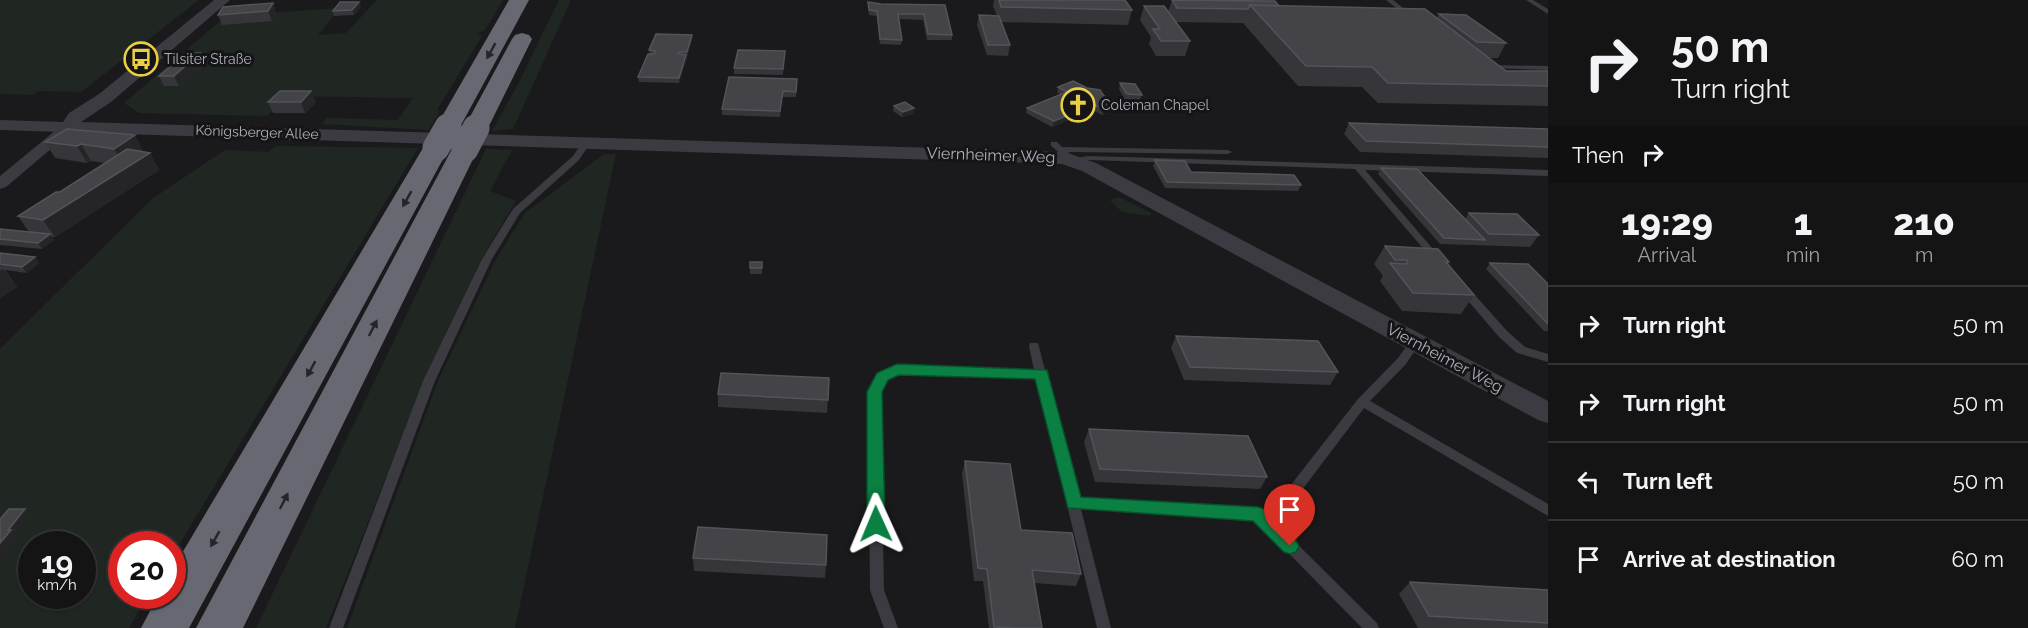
<!DOCTYPE html>
<meta charset="utf-8">
<style>
body{margin:0;font-family:Raleway,sans-serif;background:#212122;color:#f1f3f6;height:100vh;display:flex;flex-direction:column;font-size:22px;white-space:nowrap}
*{box-sizing:border-box;margin:0}
p{font-size:20px;color:#9d9ea0}
.icon{flex:none;width:33px;height:33px;fill:none;stroke:currentColor;stroke-width:2;stroke-linecap:round;stroke-linejoin:round}
.map{position:relative;flex:1;overflow:hidden}
.side{display:flex;flex-direction:column;background:#141415;width:480px}
.side>*{flex:none}
.banner{background:#141415;color:#f1f3f6;overflow:hidden}
.speed{position:absolute;left:18px;top:531px;display:flex;gap:12px;font-size:30px;font-weight:700;text-align:center}
.speed>*{display:grid;place-content:center;width:78px;height:78px;border-radius:50%;background:#141415;box-shadow:0 2px 4px #0004,0 0 0 2px #333334;line-height:1}
.speed small{font-size:15px;font-weight:400}
.speed .limit{border:9px solid #d22;background:#fff;color:#111}
.pin{position:absolute;display:grid;place-items:center;width:51px;height:51px;color:#fff;margin:-62px -26px;border-radius:50% 50% 50% 0;rotate:-45deg;box-shadow:0 0 6px #0007}
.pin .icon{rotate:45deg}
.me{position:absolute;width:66px;margin:-33px;rotate:359deg;stroke-linejoin:round;filter:drop-shadow(0 0 4px #0008)}
.turn{display:flex;align-items:center;gap:21px;height:126px;padding:0 24px;font-size:27px}
.turn .icon{width:78px;height:78px;stroke-width:2.5}
.turn b{display:block;font-size:42px;line-height:51px}
.then{display:flex;align-items:center;height:57px;padding:0 24px;background:#0003;gap:12px;font-size:22px}
.eta{display:flex;justify-content:space-evenly;align-items:center;height:102px;text-align:center}
.eta b{font-size:36px;font-weight:800;line-height:42px}
ul{padding:0;list-style:none}
li{display:flex;align-items:center;gap:18px;height:78px;padding:0 24px;border-top:2px solid #333334}
li div{flex:1}
li b{display:block;font-size:22px}
li em{font-style:normal}
main{display:flex;flex:1;min-height:0}
.map>svg:first-child{display:block}
</style>
<main>
<div class="map">
<svg width="1548" height="628" viewBox="0 0 1548 628">
<rect width="100%" height="100%" fill="#1a1a1c"/>
<path fill="#202722" fill-rule="evenodd" d="M0 0H199L81 92 39 91 32 95 0 94Z
M377 0H503L485 30 477 34 482 36 437 110 440 111 429 130 322 124 327 118 398 120 413 98 287 96 267 116 139 113 124 103 226 16 340 8 318 35 346 33Z
M559 0H571L513 129 492 131 519 82Z
M275 146 418 148 173 555 172 544H122V596H148L129 628H0V349L152 199 225 150 269 152ZM32 544H82V596H32Z
M486 149 512 150 490 191 516 201 482 258 424 381 326 628H256Z
M604 154H616L515 628H347L438 381 496 259 525 213Z
M1119 197 1151 213 1150 216 1122 212 1110 200Z"/>
<g fill="none" stroke-linecap="round" stroke-linejoin="round">
<path fill="#3b3b41" fill-rule="evenodd" d="M1386 0H1393L1413 16 1408 17Z
M1526 0H1533L1548 9V14Z
M1489 65 1548 66V70L1487 68V66Z
M584 140H587L591 142 579 160 520 213 492 259 435 381 343 628H329L423 381 482 259 513 209 573 156Z
M1051 142H1057L1062 147 1228 150 1232 152 1228 154 1068 152 1076 158 1089 156 1548 170V176L1365 170 1439 256 1441 258 1439 260H1433L1355 169 1089 160 1074 164 1051 146Z
M1462 284 1466 285 1507 331 1525 347 1548 354V362L1517 353 1499 337 1458 289 1457 287 1458 285Z
M1415 339 1420 343 1406 364 1370 401 1548 504V516L1364 408 1280 519 1273 520 1377 623 1379 628H1362L1255 519 1081 509 1111 628H1097L1036 378 898 373 886 380 880 392 884 590 898 628H884L870 590 868 392C874 377 882 370 897 365L1034 370 1029 346 1030 343H1038L1078 498 1272 509 1358 399 1398 358 1411 340Z"/>
<path fill="#3b3b41" fill-rule="evenodd" d="M67 124 74 128 72 131 6 187 0 189V176L62 125Z"/>
<path fill="#3b3b41" fill-rule="evenodd" d="M214 0H230L111 102 81 122 1065 152 1096 163 1548 401V423L1538 420 1082 171 1062 164 0 130V120L63 122 69 113 99 94Z"/>
<path fill="#676872" fill-rule="evenodd" d="M509 0H529L460 127 457 132 448 134 439 132 436 127Z
M522 33 529 35 532 39 488 128 485 133 476 135 467 133 464 128 512 39 515 35Z
M436 140 445 143 449 148 189 628H141L158 596H172V570L423 148 427 143Z
M465 141 474 144 478 149 243 628H196L452 149 456 144Z"/>
<path stroke="#676872" stroke-width="27" d="M436 148 448 127
M465 149 476 128"/>
</g>
<path fill="#36363a" d="M994 0H1125L1132 10 1128 25 1001 22 1010 45 1008 56 987 55 977 25 979 15 997 16 993 6Z
M1172 0 1279 6 1437 18 1439 14 1506 43 1498 58H1489L1506 71H1548V106L1378 103 1362 87 1298 86 1243 23 1176 22 1190 41 1185 56H1156L1149 44 1151 37 1140 20 1144 6 1168 12Z
M359 2 361 7 354 15 334 16 333 11Z
M868 2 881 4 945 5 952 35V40H927L923 20 899 19 902 40 901 45 880 44 877 16 869 15Z
M273 3 276 13 272 21 222 25 218 15Z
M692 35V40L679 83 639 82 638 77 650 54 649 50Z
M785 51 783 75 734 74V68Z
M200 53 205 64 179 86H164L159 76Z
M797 79 796 97H782L780 117 722 115V109Z
M1120 83 1142 95 1140 100H1125L1119 89Z
M1058 87 1104 96 1119 103 1117 109 1102 115 1093 110 1052 127 1026 113 1027 108 1060 94 1057 93Z
M268 102H316L305 113H273Z
M894 106 914 108 913 114 902 117 893 111Z
M1349 123 1548 129V158L1360 152 1344 134Z
M135 135 143 152 150 153 159 170 55 237H52L54 240 42 249 0 245V229L29 232 18 216 60 192 106 163 91 161 87 163 55 158 45 142Z
M1155 160 1191 172 1301 185 1298 191 1165 188 1153 166Z
M1381 168 1465 219 1469 213 1539 235 1530 247 1440 244 1378 174Z
M1385 246 1449 262 1447 264 1474 295 1461 314 1402 311 1380 281 1383 276 1374 264Z
M0 253 35 257 39 263 27 273 5 270 17 287 0 298Z
M750 262 762 269V274H750Z
M1490 263 1548 284V331H1544L1486 269Z
M1176 336 1338 372 1330 385 1184 380 1171 348Z
M829 378 827 413 718 407V394Z
M1089 429 1267 477 1260 489 1095 482 1084 442Z
M965 461 1021 530 1081 574 1076 586 1034 583 1042 628H989L983 581H974L962 474Z
M693 558 826 565 825 578 694 571Z
M1410 582 1548 590V628H1418L1399 594Z"/>
<path fill="#252528" d="M359 2 361 7 354 15 352 10Z
M273 3 276 13 272 21 268 11Z
M692 35V40L687 57V52Z
M200 53 205 64 179 86 174 76Z
M686 55 687 60 679 83V78Z
M311 91 316 102 305 113 301 102Z
M1119 103 1117 109 1102 115 1104 109Z
M1094 105 1093 110 1052 127 1054 121Z
M914 108 913 114 902 117 903 112Z
M135 135 144 152 123 165 114 149Z
M81 144 91 161 87 163 77 146Z
M150 153 159 170 55 237 43 220Z
M50 234 54 240 42 249 38 243Z
M35 257 39 263 27 273 22 267Z
M3 269 17 287 0 298V271Z
M25 509 31 515 15 535 17 537 0 558V543L8 530Z"/>
<path fill="#434348" stroke="#53545a" stroke-width="1.5" d="M999 0H1125L1132 10 1001 7Z
M1172 0 1275 1 1279 6 1250 5 1248 9 1177 8Z
M340 2H359L352 10 333 11Z
M868 2 881 4 945 5 952 35 928 34 924 14H898L902 40 880 39 877 11 869 10Z
M273 3 268 11 218 15 223 7Z
M1250 5 1425 9 1506 71H1548V86L1388 83 1372 67 1306 66Z
M1144 6H1164L1190 41H1161L1153 29H1160Z
M1439 14 1466 15 1506 43 1477 42Z
M979 15 999 16 1010 45H988Z
M656 34 692 35 687 52H679L678 54 686 55 679 78 638 77 648 54H654L655 51 649 50Z
M738 50 785 51 783 69 734 68Z
M186 53H200L174 76H159Z
M729 77 797 79 796 92 783 91 780 111 722 109Z
M1073 81 1087 88 1100 90 1104 96 1119 103 1104 109 1094 105 1054 121 1027 108 1067 92 1058 87Z
M1120 83 1135 84 1142 95 1127 94Z
M280 91H311L301 102H268Z
M905 102 914 108 903 112 894 106Z
M1349 123 1548 129V147L1366 141Z
M67 129 135 135 114 149 81 144 77 146 45 142Z
M127 149 150 153 43 220 18 216 56 192H60Z
M1155 160 1185 161 1191 172 1294 175 1301 185 1167 182Z
M1381 168 1417 169 1485 240 1444 238Z
M1469 213 1517 214 1539 235 1489 234Z
M0 229 50 234 38 243 0 239Z
M1385 246 1438 249 1449 262H1446L1474 295 1413 293 1390 263 1407 264V260H1395Z
M0 253 35 257 22 267 0 264Z
M750 262H762V268H750Z
M1490 263 1528 264 1548 284V324Z
M1176 336 1318 341 1338 372 1190 367Z
M721 373 829 378 828 400 718 394Z
M1089 429 1248 436 1267 477 1100 469Z
M965 461 1010 464 1021 530 1072 533 1081 574 1032 570 1042 628H1012L994 627 987 569 978 568Z
M9 509H25L8 530H11L0 543V519Z
M698 527 827 535 826 565 693 558Z
M1410 582 1548 590V623L1429 616Z"/>
<defs><path id="oneway-solid" d="M-6-.8H1V-3.2L6.5 0L1 3.2V.8H-6Z" transform="scale(1.5)"/></defs>
<g fill="#252629">
<use href="#oneway-solid" transform="translate(491 51) rotate(119)"/>
<use href="#oneway-solid" transform="translate(407 199) rotate(119)"/>
<use href="#oneway-solid" transform="translate(373 328) rotate(-63)"/>
<use href="#oneway-solid" transform="translate(311 369) rotate(119)"/>
<use href="#oneway-solid" transform="translate(284 501) rotate(-63)"/>
<use href="#oneway-solid" transform="translate(215 539) rotate(119)"/>
</g>
<path fill="#0b8043" stroke="#07532c" stroke-width="1.5" d="M897 364 1047 370 1081 497 1258 507 1264 509 1296 541 1299 546 1296 552 1290 554 1284 552 1253 521 1068 508 1035 379 899 375 888 380 882 392 885 524 882 530 876 532 870 530 867 524V392L877 373Z"/>
<defs>
<g id="bus-ring" transform="scale(1.725)"><circle r="9.5" fill="#151517" stroke="#ebcf42" stroke-width="1.5"/><path d="M-5-6H5V4H4V6H2V4H-2V6H-4V4H-5ZM-3.5-4V0h7V-4ZM-3.5 1.2v1.5H-2V1.2ZM2 1.2v1.5H3.5V1.2Z" fill="#ebcf42"/></g>
<g id="church-ring" transform="scale(1.725)"><circle r="9.5" fill="#151517" stroke="#ebcf42" stroke-width="1.5"/><path d="M-1.2-6h2.4v3.5h3.3v2.4h-3.3V6h-2.4V-.1h-3.3v-2.4h3.3Z" fill="#ebcf42"/></g>
</defs>
<g fill-rule="evenodd">
<use href="#bus-ring" x="141" y="59"/>
<use href="#church-ring" x="1078" y="105"/>
</g>
<g text-anchor="middle" dominant-baseline="central" stroke-width="6" stroke-linejoin="round" paint-order="stroke">
<g font-size="14" fill="#adafbb" stroke="#151517" text-anchor="start">
<text x="164" y="59">Tilsiter Straße</text>
<text x="1101" y="105">Coleman Chapel</text>
</g>
<g font-size="14" fill="#adafbb" stroke="#151517">
<text transform="translate(257 132) rotate(2)">Königsberger Allee</text>
</g>
<g font-size="16" fill="#adafbb" stroke="#151517">
<text transform="translate(991 155) rotate(2)">Viernheimer Weg</text>
<text transform="translate(1445 358) rotate(28)">Viernheimer Weg</text>
</g>
</g>
</svg>
<div class="speed"><div>19<small>km/h</small></div><div class="limit">20</div></div>
<div class="pin" style="left:1290px;top:546px;background:#d93025"><svg class="icon" aria-label="arrive" viewBox="0 0 24 24"><path d="M6 21V4h12l-3 4 3 4H6"/></svg></div>
<svg class="me" style="left:876px;top:524px" viewBox="-20 -20 40 40"><path d="M0-17L14 15 0 8-14 15z" fill="#0b8043" stroke="#fff" stroke-width="4"/></svg>
</div>
<section class="side">
<div class="banner">
<div class="turn"><svg class="icon" aria-label="right" viewBox="0 0 24 24"><path d="M7 20v-9h11M14 6l5 5-5 5"/></svg><div><b>50 m</b>Turn right</div></div>
<div class="then">Then<svg class="icon" aria-label="right" viewBox="0 0 24 24"><path d="M7 20v-9h11M14 6l5 5-5 5"/></svg></div>
</div>
<div class="eta">
<div><b>19:29</b><p>Arrival</p></div>
<div><b>1</b><p>min</p></div>
<div><b>210</b><p>m</p></div>
</div>
<ul>
<li><svg class="icon" aria-label="right" viewBox="0 0 24 24"><path d="M7 20v-9h11M14 6l5 5-5 5"/></svg><div><b>Turn right</b></div><em>50 m</em></li>
<li><svg class="icon" aria-label="right" viewBox="0 0 24 24"><path d="M7 20v-9h11M14 6l5 5-5 5"/></svg><div><b>Turn right</b></div><em>50 m</em></li>
<li><svg class="icon" aria-label="left" viewBox="0 0 24 24"><path d="M17 20v-9H6M10 6l-5 5 5 5"/></svg><div><b>Turn left</b></div><em>50 m</em></li>
<li><svg class="icon" aria-label="arrive" viewBox="0 0 24 24"><path d="M6 21V4h12l-3 4 3 4H6"/></svg><div><b>Arrive at destination</b></div><em>60 m</em></li>
</ul>
</section>
</main>
